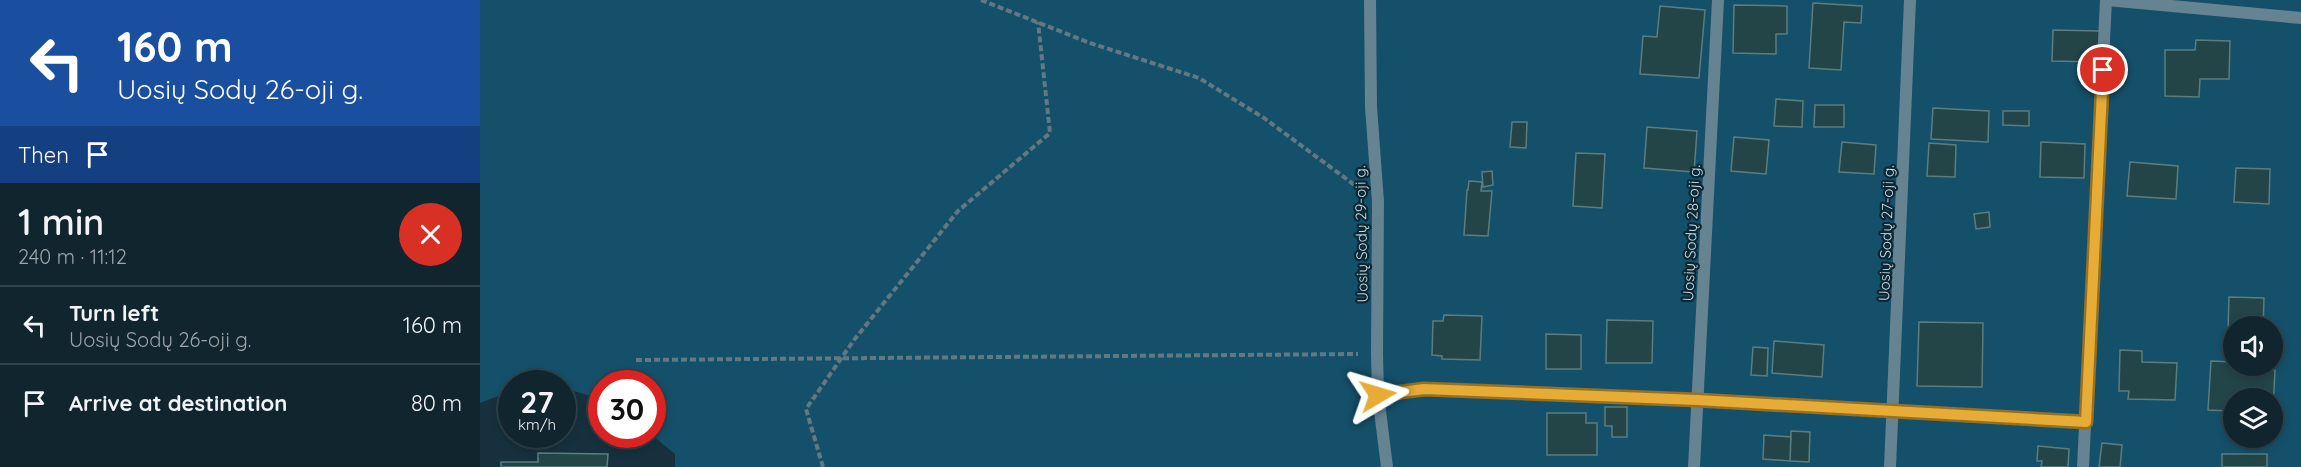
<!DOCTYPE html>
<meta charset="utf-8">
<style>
body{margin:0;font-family:Quicksand,sans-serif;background:#192d36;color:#f1f3f6;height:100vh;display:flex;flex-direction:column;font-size:22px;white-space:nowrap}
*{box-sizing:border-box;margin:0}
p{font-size:20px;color:#9ca5aa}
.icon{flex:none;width:33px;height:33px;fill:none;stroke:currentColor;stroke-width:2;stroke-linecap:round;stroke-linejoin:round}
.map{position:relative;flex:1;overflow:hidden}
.details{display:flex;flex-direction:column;background:#10252e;width:480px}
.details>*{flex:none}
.banner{background:#1a4fa0;color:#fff;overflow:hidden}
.buttons{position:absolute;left:1743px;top:316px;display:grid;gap:12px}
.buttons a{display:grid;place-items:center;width:60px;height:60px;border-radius:50%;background:#10252e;box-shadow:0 3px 9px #0003,0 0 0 2px #30424a;font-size:30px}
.speed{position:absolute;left:18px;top:370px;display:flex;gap:12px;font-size:30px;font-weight:700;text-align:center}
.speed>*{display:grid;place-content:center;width:78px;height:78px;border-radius:50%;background:#10252e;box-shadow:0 3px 9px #0003,0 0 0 2px #30424a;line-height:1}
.speed small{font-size:15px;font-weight:400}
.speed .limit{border:9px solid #d22;background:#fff;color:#111}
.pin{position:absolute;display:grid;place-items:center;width:51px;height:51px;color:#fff;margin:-26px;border:3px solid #fff;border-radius:50%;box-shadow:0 2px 6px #0007}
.me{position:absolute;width:66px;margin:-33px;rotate:83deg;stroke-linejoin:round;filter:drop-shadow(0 0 4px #0008)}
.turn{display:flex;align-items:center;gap:21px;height:126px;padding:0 18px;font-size:27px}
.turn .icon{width:78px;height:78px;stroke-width:2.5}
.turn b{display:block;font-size:42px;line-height:51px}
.then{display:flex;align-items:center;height:57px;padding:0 18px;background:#0003;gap:12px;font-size:22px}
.round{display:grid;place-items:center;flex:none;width:63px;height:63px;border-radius:32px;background:#192d36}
.overview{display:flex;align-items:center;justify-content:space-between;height:102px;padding:0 18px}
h1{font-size:36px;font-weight:600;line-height:45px}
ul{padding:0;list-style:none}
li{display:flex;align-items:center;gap:18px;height:78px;padding:0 18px;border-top:2px solid #30424a}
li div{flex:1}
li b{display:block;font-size:22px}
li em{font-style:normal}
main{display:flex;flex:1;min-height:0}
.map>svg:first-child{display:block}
</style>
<main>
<section class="details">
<div class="banner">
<div class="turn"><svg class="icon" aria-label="left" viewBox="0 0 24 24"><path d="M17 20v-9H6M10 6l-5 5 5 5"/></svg><div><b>160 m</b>Uosių Sodų 26-oji g.</div></div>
<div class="then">Then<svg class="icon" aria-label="arrive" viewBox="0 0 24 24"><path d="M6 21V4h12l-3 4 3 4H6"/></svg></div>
</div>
<div class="overview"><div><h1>1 min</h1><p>240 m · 11:12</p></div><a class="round" style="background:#d93025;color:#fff"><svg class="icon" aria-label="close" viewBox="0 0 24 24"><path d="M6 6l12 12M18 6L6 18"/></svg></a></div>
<ul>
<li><svg class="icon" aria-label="left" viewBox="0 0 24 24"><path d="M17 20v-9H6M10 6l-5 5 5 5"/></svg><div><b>Turn left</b><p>Uosių Sodų 26-oji g.</p></div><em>160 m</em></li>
<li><svg class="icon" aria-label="arrive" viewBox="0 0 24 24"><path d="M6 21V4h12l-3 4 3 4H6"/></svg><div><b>Arrive at destination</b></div><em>80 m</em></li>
</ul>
</section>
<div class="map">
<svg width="1821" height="467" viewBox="0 0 1821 467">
<rect width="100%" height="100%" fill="#16313d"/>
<path fill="#145069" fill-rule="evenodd" d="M0 0H1821V467H195V454L172 435V384H122L121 399 83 388 82 384 59 381 52 384H32L31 391 0 403ZM1754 327H1792V366H1754ZM1754 399H1792V438H1754Z"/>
<path fill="#234548" stroke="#5a7e80" stroke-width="1.5" d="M1333 3 1382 6 1381 23 1364 22 1361 70 1329 68Z
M1254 5 1307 6V34H1296V54L1253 53Z
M1180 6 1225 10 1219 78 1160 74 1163 36 1177 37Z
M1573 30 1620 31 1619 62 1572 61Z
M1716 40 1750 41 1749 79H1720L1719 97 1685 96V50H1715Z
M1296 99 1323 101 1322 127 1294 126Z
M1335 105H1364V127H1334Z
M1453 108 1509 111 1508 142 1451 139Z
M1523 111H1549V126L1523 125Z
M1032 122H1047L1046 148 1030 147Z
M1167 127 1217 131 1214 172 1164 168Z
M1254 137 1289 140 1286 174 1251 171Z
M1362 142 1396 145 1394 174 1359 172Z
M1561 142 1605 144 1604 178 1560 177Z
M1449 143 1476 145 1475 177 1447 176Z
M1096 153 1125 154 1122 208 1093 206Z
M1650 162 1698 166 1696 199 1647 196Z
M1756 168 1790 169 1789 204 1754 202Z
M1012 171 1013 185 1003 187 1002 172Z
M989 181 1002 182 1001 191H1012L1008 236 984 235 987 190H988Z
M1509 212 1510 227 1496 229 1494 214Z
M1749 297 1784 298 1783 327H1754V332H1748Z
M964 315 1002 316 1000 360 962 359V356L952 355 953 321H963Z
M1127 320 1173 321 1172 363H1126Z
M1439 322 1503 323 1502 387 1437 386Z
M1066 334 1101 335V369H1066Z
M1294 341 1344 345 1342 377 1292 373Z
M1273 347 1288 348 1287 376 1271 375Z
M1640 350 1662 351V362L1697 363 1695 400 1648 399 1649 391H1639Z
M1731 361 1754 362V366H1766V368L1795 370 1793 411 1792 399H1754V409H1751V411L1728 410Z
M1125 407H1147V437H1132V426H1125Z
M1067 413H1106V423H1117V455H1067Z
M1311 431 1330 432 1329 462 1310 461Z
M1284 435 1311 437 1310 461 1283 459Z
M1622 443 1642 445 1640 467H1619Z
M1558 446 1589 449 1588 467H1561L1562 461H1557Z
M58 453 128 454 127 467H21V462H58Z
M1742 454H1787V467H1742Z"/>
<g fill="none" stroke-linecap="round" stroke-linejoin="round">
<path stroke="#627983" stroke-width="4" stroke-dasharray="6 3" stroke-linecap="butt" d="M501 0 610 43 719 78 784 118 876 186
M156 360 878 354
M343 467 326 409 374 340 478 211 570 133 558 22"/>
<path stroke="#668392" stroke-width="12" d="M890 0 891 107 898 202 897 354 898 395 907 467
M1627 0 1821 18
M898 395 943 389 1217 400 1606 422
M1214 467 1238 0
M1410 467 1430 0
M1603 467 1626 0"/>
</g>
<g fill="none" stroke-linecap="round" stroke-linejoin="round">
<g stroke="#967023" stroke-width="15">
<path id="route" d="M898 395 944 389 1217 400 1606 422 1623 70"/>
</g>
<use href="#route" stroke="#e6ac36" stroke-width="10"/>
</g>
<g text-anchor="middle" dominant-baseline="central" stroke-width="4.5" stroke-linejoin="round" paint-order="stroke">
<g font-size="15" fill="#cddde5" stroke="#0b2733">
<text transform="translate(1211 233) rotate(-87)">Uosių Sodų 28-oji g.</text>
<text transform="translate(1406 233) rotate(-88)">Uosių Sodų 27-oji g.</text>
<text transform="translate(881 234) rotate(-91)">Uosių Sodų 29-oji g.</text>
</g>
</g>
</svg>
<div class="buttons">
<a><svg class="icon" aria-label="sound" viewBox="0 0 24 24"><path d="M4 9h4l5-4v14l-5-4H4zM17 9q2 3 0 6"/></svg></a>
<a><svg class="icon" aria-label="layers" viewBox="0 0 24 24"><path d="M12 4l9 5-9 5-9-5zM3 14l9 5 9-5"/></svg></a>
</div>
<div class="speed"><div>27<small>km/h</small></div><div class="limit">30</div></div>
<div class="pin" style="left:1623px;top:70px;background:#d93025"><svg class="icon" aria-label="arrive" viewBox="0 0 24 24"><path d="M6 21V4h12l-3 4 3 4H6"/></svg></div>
<svg class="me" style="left:898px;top:395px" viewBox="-20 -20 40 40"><path d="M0-17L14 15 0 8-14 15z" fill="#e6ac36" stroke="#fff" stroke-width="4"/></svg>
</div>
</main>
